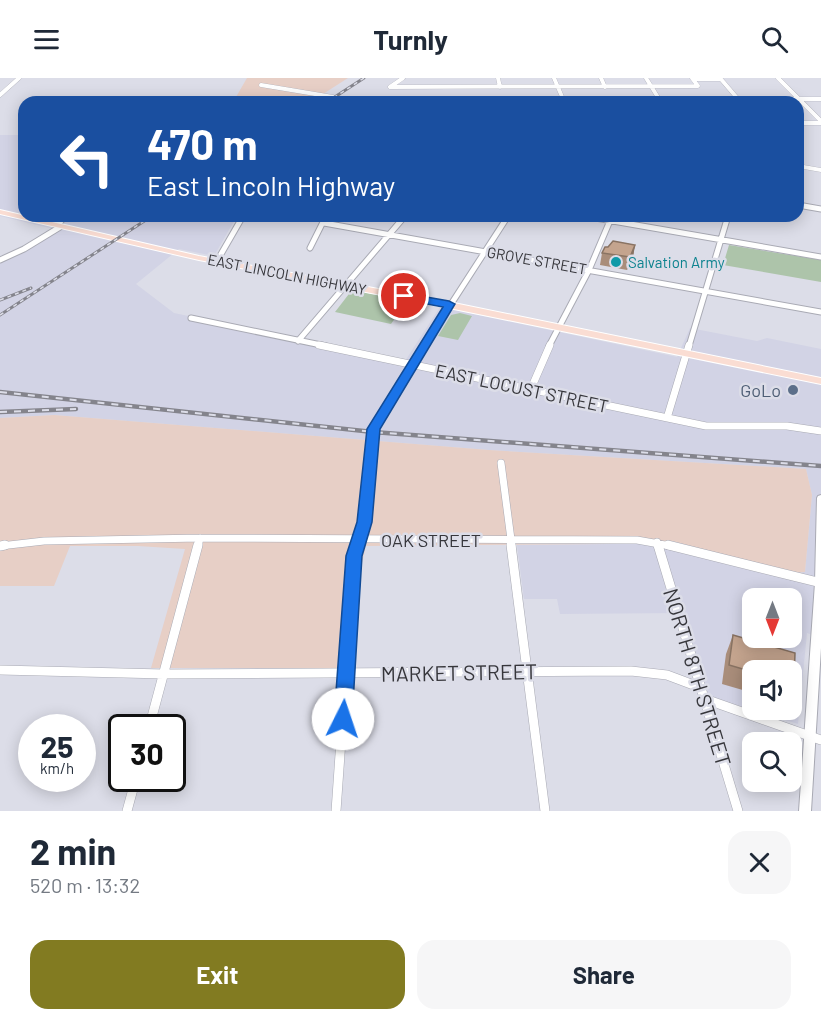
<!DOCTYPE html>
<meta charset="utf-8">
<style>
body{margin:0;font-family:Barlow,sans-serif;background:#f6f6f7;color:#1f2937;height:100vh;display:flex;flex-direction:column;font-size:22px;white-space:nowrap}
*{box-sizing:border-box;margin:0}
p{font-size:20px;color:#747a83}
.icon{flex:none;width:33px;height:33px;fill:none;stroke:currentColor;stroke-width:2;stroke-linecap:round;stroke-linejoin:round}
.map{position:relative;height:733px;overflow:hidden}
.details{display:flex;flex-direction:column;background:#fff;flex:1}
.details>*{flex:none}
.top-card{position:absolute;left:18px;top:18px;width:786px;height:126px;border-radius:18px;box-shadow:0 3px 15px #0003;background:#1a4fa0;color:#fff;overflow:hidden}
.needle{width:39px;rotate:180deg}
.tools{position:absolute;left:742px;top:510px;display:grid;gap:12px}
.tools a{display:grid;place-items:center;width:60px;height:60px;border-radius:12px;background:#fff;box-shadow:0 3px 15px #0003;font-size:30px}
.speed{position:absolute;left:18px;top:636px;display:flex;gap:12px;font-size:30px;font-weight:700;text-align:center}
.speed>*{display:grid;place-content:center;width:78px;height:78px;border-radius:50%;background:#fff;box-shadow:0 3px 15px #0003;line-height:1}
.speed small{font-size:15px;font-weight:400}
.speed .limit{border:3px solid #111;border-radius:9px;background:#fff;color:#111}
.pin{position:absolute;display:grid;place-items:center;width:51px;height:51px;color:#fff;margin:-26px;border:3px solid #fff;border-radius:50%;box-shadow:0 2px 6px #0007}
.me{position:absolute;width:66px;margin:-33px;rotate:4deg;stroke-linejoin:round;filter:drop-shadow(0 0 4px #0008)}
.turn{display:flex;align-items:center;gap:21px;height:126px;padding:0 30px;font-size:27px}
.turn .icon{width:78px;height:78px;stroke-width:2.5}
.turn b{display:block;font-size:42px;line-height:51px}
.round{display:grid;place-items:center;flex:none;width:63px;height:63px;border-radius:18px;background:#f6f6f7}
.summary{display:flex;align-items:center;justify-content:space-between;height:102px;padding:0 30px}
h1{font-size:36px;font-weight:700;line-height:45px}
.primary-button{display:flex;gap:12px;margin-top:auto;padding:12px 30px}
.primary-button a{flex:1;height:69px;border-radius:18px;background:#827b21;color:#fff;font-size:24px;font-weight:700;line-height:69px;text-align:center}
.primary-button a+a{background:#f6f6f7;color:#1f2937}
header{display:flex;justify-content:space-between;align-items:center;height:78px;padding:0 30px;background:#fff;font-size:27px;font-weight:700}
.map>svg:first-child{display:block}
</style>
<header><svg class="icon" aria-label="menu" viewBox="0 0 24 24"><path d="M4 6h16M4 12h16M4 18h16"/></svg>Turnly<svg class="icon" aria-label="search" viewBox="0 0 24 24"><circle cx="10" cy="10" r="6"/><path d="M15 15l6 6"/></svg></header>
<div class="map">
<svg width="821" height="733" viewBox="0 0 821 733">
<rect width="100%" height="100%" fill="#dcdde8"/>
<path fill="#d2d3e5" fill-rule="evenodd" d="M236 19 278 21 277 24H148L150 21Z
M0 57H24V138H237L214 178 179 171 136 206 174 235 405 283 440 229 677 279 690 250 757 263 767 260 821 271V560L807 555 798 646 717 621 708 616 693 577 682 535 560 536 557 521H524L517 467 609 466 672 463 805 494 812 417 806 391 489 372 54 337 0 340V183L58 152 0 138ZM753 520H792V560H753ZM753 592H792V632H753Z"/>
<path fill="#e7cfc6" d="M247 0H348L312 23 236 19Z
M54 337 489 372 806 391 812 417 805 494 793 495 672 463 609 466 366 468 358 502 353 590H151L185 471 138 468H70L54 508H0V340Z"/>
<path fill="#adc4aa" d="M729 167 821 182V204L723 187Z
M352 212 407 223 391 246 335 234Z
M460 235 472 238 458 262 438 258 451 237Z"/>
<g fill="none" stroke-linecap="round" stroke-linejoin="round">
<g stroke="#a9aab4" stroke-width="4.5">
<path id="minor-far3" d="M498 0 500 9
M554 0 563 21
M601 0 605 9
M646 0 659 21
M720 0 738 21
M778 0 821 43
M693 1H720
M261 7 345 21H821
M390 9 698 8 692 0
M390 9 403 0
M0 17 19 0
M798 45H821
M798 88 821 92"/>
</g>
<g stroke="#a9aab4" stroke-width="7">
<path id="minor-far2" d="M798 127 821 131
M584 138 821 179
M324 145 821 234
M57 148 65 138
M310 170 326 138
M0 182 24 171 60 149
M217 183 243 138
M191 240 326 268
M298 263 405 138
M424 268 508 138
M549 268 589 192 612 138
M689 268 728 138"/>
</g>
<g stroke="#a9aab4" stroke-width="8">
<path id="minor-far1" d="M319 267 706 348H787L821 353
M530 313 550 267
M667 340 689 267
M501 385 512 469
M657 464 658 469
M0 468 44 463 200 460 637 462 676 469
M198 469 200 460
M357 469 365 444 374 351 425 267"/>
</g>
<g stroke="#a9aab4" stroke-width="10">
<path id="minor" d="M511 467 545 733
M658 467 738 733
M668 467 821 505
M0 468 5 467
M0 592 164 596 631 593 667 597 699 609
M705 621 821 662
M149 650 198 467
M127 733 136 700
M336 733 354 478 357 467"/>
</g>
<g stroke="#a9aab4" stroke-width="2">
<path id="tertiary" d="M821 417V570L811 733H799L815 505 817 420 818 418Z"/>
</g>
<g stroke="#fff" stroke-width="2">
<path id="primary" d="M0 132 199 178 449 224 821 300V306L449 230 199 182 0 136Z"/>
</g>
<use href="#minor-far3" stroke="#fff" stroke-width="4"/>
<use href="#minor-far2" stroke="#fff" stroke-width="5"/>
<use href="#minor-far1" stroke="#fff" stroke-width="7"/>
<use href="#minor" stroke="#fff" stroke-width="9"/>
<use href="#tertiary" fill="#fff" fill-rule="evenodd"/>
<use href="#primary" fill="#faddd3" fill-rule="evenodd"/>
<g stroke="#84848c" stroke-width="3">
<path id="rail-far1" d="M327 24 364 0
M0 222 31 210
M0 237 152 138"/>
</g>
<g stroke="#84848c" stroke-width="4.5">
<path id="rail" d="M0 314 373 354 821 388
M0 334 76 331"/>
</g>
<use href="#rail-far1" stroke="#dcdde8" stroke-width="1.5" stroke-dasharray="4" stroke-linecap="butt"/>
<use href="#rail" stroke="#dcdde8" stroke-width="2" stroke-dasharray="7" stroke-linecap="butt"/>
</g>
<path fill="#a98d7a" d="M635 167 633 179 627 192 600 187 602 175 608 169Z
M733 557 795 575 794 605 792 609V592H753V615L722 606 726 576Z"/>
<path fill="#897363" d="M635 167 633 179 627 192 630 179Z"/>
<path fill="#c4a48e" stroke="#897363" stroke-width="1.5" d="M613 163 635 167 630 179 602 175 605 169H608Z
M733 557 795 575 794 605H792V592H753V594L729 587Z"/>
<path fill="#1a73e8" stroke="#114b97" stroke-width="1.5" d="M404 215 449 223 455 226 380 351 372 444 362 478 352 641 350 647 343 649 336 647 334 641 346 478 357 444 367 351 443 229 400 221V216Z"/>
<circle fill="#0f9aa8" stroke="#dcdde8" stroke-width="2" cx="616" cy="184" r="6"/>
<circle fill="#5c6f8a" stroke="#dcdde8" stroke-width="2" cx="793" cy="312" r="6"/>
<g text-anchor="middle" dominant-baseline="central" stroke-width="5" stroke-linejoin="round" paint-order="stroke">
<g font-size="15" fill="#36363b" stroke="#dcdde8">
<text transform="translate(537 182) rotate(10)">GROVE STREET</text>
<text transform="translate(287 196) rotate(11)">EAST LINCOLN HIGHWAY</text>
</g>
<g font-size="15" fill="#0d838f" stroke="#dcdde8" text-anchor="start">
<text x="628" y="184">Salvation Army</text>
</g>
<g font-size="18" fill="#36363b" stroke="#dcdde8">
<text transform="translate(522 310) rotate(12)">EAST LOCUST STREET</text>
<text x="431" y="462">OAK STREET</text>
</g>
<g font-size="18" fill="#4e5e75" stroke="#dcdde8" text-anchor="end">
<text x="781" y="312">GoLo</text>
</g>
<g font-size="21" fill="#36363b" stroke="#dcdde8">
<text transform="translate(459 594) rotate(-1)">MARKET STREET</text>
<text transform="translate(698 599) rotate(73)">NORTH 8TH STREET</text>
</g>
</g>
</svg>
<div class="tools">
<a><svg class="needle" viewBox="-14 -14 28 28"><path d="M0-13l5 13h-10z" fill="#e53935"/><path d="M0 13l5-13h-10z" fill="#747a83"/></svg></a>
<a><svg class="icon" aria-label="sound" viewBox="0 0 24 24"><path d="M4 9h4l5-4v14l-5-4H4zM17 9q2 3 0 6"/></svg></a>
<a><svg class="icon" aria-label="search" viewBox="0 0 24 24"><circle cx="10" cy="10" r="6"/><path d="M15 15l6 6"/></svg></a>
</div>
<div class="speed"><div>25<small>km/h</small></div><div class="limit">30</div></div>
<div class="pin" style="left:404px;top:218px;background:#d93025"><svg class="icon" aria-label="arrive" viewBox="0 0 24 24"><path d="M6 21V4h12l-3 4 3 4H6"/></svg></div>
<svg class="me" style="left:343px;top:641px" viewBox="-20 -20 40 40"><circle r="19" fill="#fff"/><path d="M0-13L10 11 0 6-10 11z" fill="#1a73e8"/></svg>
<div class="top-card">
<div class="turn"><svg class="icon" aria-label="left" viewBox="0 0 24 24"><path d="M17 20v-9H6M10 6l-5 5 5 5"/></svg><div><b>470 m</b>East Lincoln Highway</div></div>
</div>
</div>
<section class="details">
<div class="summary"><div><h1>2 min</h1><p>520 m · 13:32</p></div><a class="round"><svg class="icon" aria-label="close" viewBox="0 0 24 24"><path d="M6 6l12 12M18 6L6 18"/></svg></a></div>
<div class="primary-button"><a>Exit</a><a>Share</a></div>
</section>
